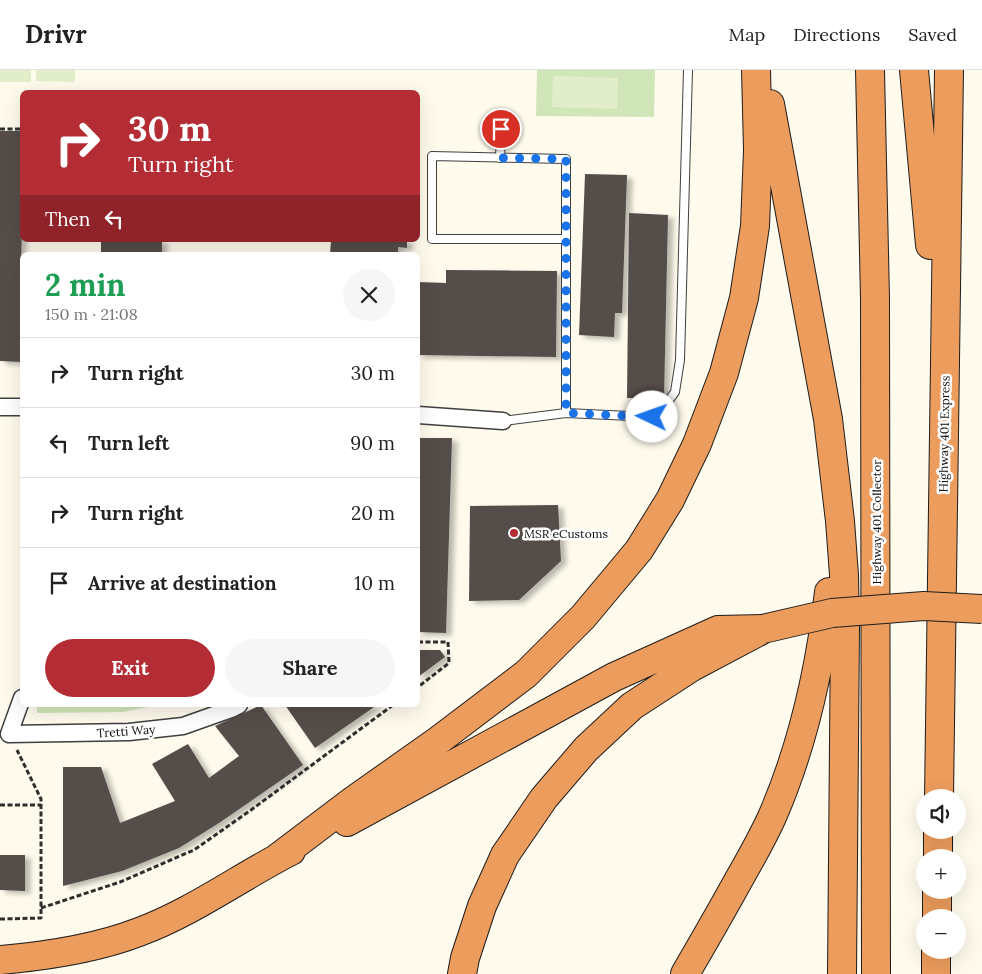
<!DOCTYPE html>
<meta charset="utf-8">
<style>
body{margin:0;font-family:Lora,serif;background:#f6f6f6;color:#222;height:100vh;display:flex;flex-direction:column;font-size:19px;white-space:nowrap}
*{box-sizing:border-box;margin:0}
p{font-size:16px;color:#767676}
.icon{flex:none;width:28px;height:28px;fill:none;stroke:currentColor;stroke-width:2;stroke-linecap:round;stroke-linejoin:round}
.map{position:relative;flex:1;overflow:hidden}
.panel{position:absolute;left:20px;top:182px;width:400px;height:455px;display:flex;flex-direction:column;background:#fff;border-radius:8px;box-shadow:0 5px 20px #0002}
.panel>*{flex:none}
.hud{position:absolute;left:20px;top:20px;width:400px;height:152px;border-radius:8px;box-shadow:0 5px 20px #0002;background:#b42c34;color:#fff;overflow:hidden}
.controls{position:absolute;left:916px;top:719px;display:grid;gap:10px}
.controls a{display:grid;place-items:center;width:50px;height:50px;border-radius:50%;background:#fff;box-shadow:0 5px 20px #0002;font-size:25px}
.pin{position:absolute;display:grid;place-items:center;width:42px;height:42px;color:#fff;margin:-21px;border:2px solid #fff;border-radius:50%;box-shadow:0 1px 5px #0007}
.me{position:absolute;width:55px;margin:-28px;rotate:273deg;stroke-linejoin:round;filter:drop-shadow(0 0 4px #0008)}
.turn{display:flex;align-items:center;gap:18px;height:105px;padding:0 25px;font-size:22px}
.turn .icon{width:65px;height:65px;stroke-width:2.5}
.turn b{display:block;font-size:35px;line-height:42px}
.then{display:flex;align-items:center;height:48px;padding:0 25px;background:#0003;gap:10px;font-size:19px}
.round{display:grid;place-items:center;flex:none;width:52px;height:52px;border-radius:26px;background:#f6f6f6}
.summary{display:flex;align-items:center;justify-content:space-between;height:85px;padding:0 25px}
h1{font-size:30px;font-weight:700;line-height:38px;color:#1e9e55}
.button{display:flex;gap:10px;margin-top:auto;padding:10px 25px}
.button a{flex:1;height:58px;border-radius:30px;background:#b42c34;color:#fff;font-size:20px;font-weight:700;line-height:58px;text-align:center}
.button a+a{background:#f6f6f6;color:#222}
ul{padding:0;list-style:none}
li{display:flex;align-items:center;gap:15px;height:70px;padding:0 25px;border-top:1px solid #e0e0e0}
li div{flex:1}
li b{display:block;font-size:19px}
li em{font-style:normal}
header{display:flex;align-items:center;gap:30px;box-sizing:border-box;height:70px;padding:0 25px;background:#fff;border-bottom:1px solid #e0e0e0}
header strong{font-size:24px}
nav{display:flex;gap:28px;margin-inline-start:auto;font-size:18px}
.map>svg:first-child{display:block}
</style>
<header>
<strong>Drivr</strong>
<nav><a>Map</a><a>Directions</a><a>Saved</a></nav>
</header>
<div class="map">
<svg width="982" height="904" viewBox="0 0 982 904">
<defs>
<filter id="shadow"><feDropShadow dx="5.5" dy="3" stdDeviation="2.5" flood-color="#0004"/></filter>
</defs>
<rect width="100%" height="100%" fill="#fefaec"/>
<path fill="#d1e6b8" d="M537 0H655L654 47 536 46Z
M37 635H158L123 642 37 643Z"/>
<path fill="#e2eec9" d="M0 0H31V12H0Z
M36 0H75V12L36 11Z
M553 6 618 8 617 39 552 37Z"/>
<path fill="#544d49" filter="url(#shadow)" d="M0 61H22V152L21 198 22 201V292L0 291Z
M585 104 627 105 622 243H615L614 267 579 265Z
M629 143 668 145 664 328H627Z
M101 170H162V185H101Z
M331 170H407V178L398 177V185H330Z
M446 200 557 201 556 287 418 285V212L446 213Z
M418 368H452L446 563 418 562Z
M558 435 561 491 519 530 469 531 470 436Z
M418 580H440L445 587 418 607Z
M261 635 303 695 219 753 179 778 122 801 63 816V697H101L120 753 175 731 152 694 188 674 209 708 239 686 215 656Z
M285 635H377L315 678Z
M0 785H25V821L0 820Z"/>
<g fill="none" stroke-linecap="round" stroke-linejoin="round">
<g stroke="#3f3f3f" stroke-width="10">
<path id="lane" d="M500 88 502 44
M566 169H432V86L566 89V343
M503 351 566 343 652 347 662 340 675 322 680 290 688 0"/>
</g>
<g stroke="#3f3f3f" stroke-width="19">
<path id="street" d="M0 337H22
M418 345 503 351
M22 628 9 664 129 662 183 656 231 639 239 635"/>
</g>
<g stroke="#1d1d1d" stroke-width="30">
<path id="highway" d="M870 0 875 229 876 904
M914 0 930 175
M770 34 828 349 840 451 844 505 845 558 842 904
M939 728 949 0
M347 752 614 607 718 560 763 559
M938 788V760
M276 789 354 730 439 670 526 604 583 547 639 480 670 430 697 374 724 303 744 228 755 156 758 80 756 0
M937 848V820
M0 890C47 886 95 879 139 862 193 842 240 807 291 781
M462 904 465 888 482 836 505 785 544 728 586 679 632 636 692 597 760 561
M685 904C703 873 721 842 738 811 750 790 762 769 772 747 803 676 820 599 829 522
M936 904V880"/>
</g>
<path stroke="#2e2e2e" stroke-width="3" stroke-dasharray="5 2.5" stroke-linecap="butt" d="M0 59H22
M418 572H448L449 593 418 617
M0 735H41
M41 838 120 812 194 780 251 740 393 635
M0 849 41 848V729L17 680"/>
<use href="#lane" stroke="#fff" stroke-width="8"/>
<use href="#street" stroke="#fff" stroke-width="16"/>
<use href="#highway" stroke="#ec9c5c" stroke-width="28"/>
<g stroke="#1d1d1d" stroke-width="30" stroke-linecap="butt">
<path id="highway-bridge" d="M763 559 832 543 924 536 982 539"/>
</g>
<use href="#highway-bridge" stroke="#ec9c5c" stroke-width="28"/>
</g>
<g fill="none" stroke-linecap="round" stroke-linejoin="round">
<path stroke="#1a73e8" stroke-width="9" stroke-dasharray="0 16.2" d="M501 59 500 88 566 89V343L652 347"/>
</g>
<circle fill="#b42c34" stroke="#fff" stroke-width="2" cx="514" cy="463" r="5"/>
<g text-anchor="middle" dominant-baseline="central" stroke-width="5" stroke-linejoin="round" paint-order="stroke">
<g font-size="12" fill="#0c0c0c" stroke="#fff">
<text transform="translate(944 364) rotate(-89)">Highway 401 Express</text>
<text transform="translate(876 452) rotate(-90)">Highway 401 Collector</text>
<text transform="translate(126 661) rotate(-4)">Tretti Way</text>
</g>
<g font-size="12" fill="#0c0c0c" stroke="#fff" text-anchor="start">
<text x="524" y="463">MSR eCustoms</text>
</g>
</g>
</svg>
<div class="controls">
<a><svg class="icon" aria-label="sound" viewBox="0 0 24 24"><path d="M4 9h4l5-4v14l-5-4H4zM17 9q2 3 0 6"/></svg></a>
<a>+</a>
<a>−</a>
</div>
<div class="pin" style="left:501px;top:59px;background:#d93025"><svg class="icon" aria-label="arrive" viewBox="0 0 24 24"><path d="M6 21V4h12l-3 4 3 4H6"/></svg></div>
<svg class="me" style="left:652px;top:347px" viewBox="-20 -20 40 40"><circle r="19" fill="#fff"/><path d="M0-13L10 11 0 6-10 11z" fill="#1a73e8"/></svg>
<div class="hud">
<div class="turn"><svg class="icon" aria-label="right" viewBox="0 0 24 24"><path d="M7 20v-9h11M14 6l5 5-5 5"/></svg><div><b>30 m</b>Turn right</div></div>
<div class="then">Then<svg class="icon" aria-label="left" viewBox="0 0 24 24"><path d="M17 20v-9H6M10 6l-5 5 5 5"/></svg></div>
</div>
<section class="panel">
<div class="summary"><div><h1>2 min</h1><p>150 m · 21:08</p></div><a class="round"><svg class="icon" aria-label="close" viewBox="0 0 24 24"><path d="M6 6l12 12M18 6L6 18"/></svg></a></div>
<ul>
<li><svg class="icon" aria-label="right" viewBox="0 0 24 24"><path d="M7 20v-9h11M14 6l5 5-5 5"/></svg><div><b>Turn right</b></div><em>30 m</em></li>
<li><svg class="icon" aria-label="left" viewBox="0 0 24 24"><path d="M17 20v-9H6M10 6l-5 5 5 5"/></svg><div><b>Turn left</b></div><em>90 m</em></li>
<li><svg class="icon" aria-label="right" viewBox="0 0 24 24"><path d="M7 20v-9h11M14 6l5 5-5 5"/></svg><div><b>Turn right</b></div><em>20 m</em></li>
<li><svg class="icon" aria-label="arrive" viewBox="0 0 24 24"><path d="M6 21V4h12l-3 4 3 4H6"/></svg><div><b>Arrive at destination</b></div><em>10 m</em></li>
</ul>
<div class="button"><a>Exit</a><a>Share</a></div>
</section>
</div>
